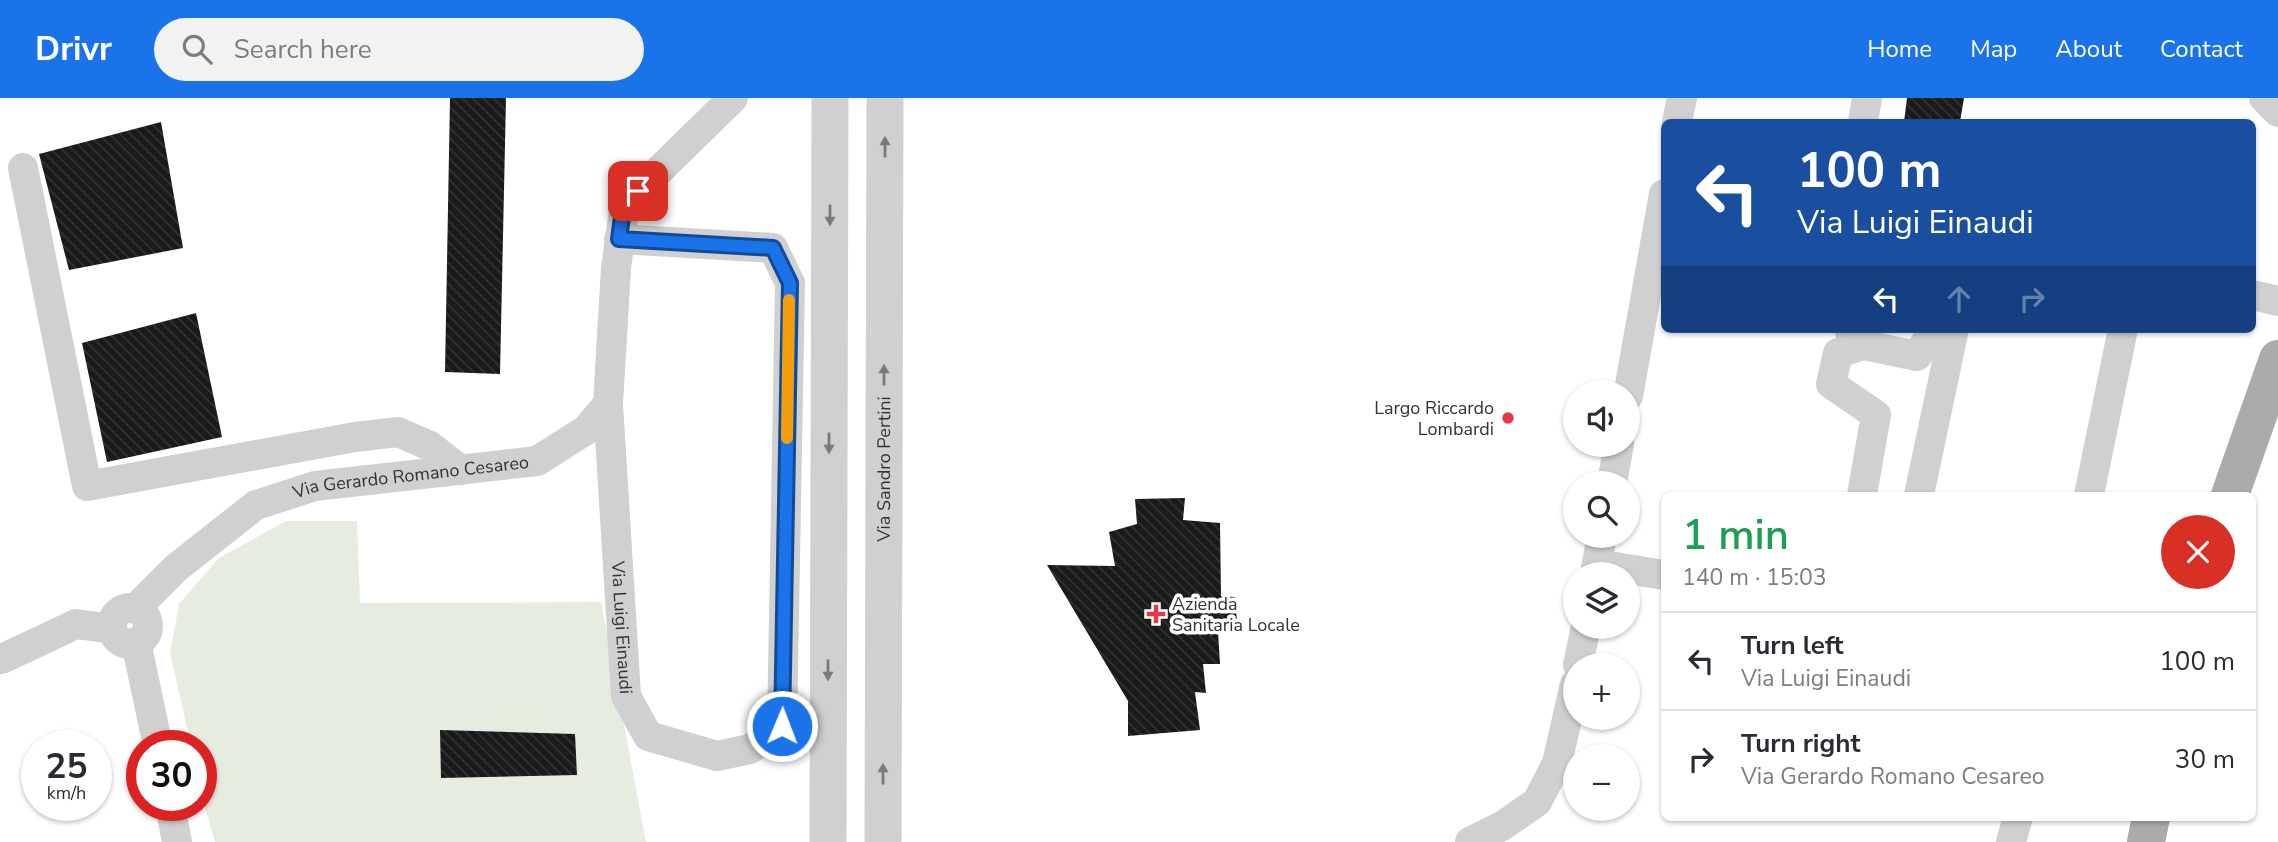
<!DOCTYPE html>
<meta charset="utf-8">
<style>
body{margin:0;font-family:"Nunito Sans",sans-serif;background:#f2f2f3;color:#2b2b33;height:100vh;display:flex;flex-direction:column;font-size:26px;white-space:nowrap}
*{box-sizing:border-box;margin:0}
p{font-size:23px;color:#7c7c81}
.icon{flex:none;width:38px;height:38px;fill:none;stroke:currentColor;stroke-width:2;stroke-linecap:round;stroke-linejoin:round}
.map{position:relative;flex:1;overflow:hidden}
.sheet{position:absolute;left:1661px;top:394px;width:595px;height:329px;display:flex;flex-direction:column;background:#fff;border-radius:10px;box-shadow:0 2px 5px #0004}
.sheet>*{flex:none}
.hud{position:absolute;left:1661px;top:21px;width:595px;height:214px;border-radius:10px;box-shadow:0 2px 5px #0004;background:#1a4fa0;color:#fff;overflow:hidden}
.controls{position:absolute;left:1563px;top:282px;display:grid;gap:14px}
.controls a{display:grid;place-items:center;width:77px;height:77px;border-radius:50%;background:#fff;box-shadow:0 2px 5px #0004;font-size:35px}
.speed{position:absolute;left:21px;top:632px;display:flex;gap:14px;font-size:35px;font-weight:700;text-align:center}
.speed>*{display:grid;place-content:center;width:91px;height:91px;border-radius:50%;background:#fff;box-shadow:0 2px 5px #0004;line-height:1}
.speed small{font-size:18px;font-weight:400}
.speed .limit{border:10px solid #d22;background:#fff;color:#111}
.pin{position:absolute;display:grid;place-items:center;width:60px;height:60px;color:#fff;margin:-30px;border-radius:14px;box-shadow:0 4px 10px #0006}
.me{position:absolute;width:77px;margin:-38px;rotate:1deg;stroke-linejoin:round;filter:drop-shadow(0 0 5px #0008)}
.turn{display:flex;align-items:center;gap:24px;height:147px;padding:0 21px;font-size:32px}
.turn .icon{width:91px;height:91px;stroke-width:2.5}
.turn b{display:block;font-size:49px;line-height:60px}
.lanes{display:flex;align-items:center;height:66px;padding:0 21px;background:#0003;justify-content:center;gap:35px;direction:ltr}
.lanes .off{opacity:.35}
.round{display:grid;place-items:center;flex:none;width:74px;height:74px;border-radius:37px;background:#f2f2f3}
.summary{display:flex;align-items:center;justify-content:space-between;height:119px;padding:0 21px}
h1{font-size:42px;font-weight:600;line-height:52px;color:#1e9e55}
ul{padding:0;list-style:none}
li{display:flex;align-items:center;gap:21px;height:98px;padding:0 21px;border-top:2px solid #e1e1e2}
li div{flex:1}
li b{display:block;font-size:26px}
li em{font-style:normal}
header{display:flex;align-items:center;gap:42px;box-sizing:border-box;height:98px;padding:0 35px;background:#1a73e8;color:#fff}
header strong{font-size:33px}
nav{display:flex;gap:38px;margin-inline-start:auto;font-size:24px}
.search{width:490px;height:63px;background:#f2f2f3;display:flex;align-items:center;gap:18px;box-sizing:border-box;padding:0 24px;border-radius:38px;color:#7c7c81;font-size:26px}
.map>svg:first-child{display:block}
</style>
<header>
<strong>Drivr</strong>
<div class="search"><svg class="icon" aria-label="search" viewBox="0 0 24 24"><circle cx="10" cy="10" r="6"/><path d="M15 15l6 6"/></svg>Search here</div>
<nav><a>Home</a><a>Map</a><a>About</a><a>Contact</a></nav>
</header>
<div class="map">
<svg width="2278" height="744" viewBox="0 0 2278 744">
<defs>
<pattern id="building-back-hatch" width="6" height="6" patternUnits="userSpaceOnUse" patternTransform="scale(1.75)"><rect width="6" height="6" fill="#1a1a1a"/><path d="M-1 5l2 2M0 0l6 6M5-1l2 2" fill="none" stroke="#333"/></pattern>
</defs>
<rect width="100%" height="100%" fill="#fff"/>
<path fill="#e6ecdf" d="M286 423H357L360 505 601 504 646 744H215L201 695V648L191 647 170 555 179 506 219 460Z"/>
<path fill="url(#building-back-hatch)" d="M450 0H506L500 276 445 274Z
M1907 0H1964L1960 24H1904Z
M161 24 183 150 69 172 39 56Z
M196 215 222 339 107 364 82 245Z
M1185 400 1183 422 1220 425 1221 498 1235 499 1238 536 1218 533 1220 566H1203L1206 595 1195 594 1200 632 1128 638V603L1047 467 1115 468 1109 434 1137 426 1135 401Z
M440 632 575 636 577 677 441 680Z"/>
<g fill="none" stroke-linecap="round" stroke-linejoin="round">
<g stroke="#d0d0d0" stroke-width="30">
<path d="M2264 0 2278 14"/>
<path d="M1677 24 1682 0"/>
<path d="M1863 24 1867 0"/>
<path d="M23 70 87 388 355 339 398 334 430 348 461 372"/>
<path d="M2252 197 2278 203"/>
<path d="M1850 234 1864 247 1917 258 1934 231"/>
<path d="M1628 298 1664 96"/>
<path id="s1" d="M608 306 626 598 648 638 717 658 750 651 782 628 790 185 773 150 619 141"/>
<path d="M1612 385 1619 346"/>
<path d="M1862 397 1876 317 1831 286 1838 255 1864 247"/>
<path d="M1919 397 1954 231"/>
<path d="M2089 397 2123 231"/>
<path d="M1597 466 1664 477"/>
<path d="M1595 476 1602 438"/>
<circle cx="130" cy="528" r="18"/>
<path id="s2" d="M135 511 176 470 256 407 315 388 537 363 586 332 608 306 616 170 623 119 638 93 733 0"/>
<path d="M136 544 158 648"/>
<path d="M2 561 76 526 112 531"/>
<path d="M1578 567 1586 528"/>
<path d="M170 707 177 744"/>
<path d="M1470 744 1502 728 1537 704 1557 665 1575 586"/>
<path d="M2011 744 2018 719"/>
</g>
<g stroke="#d0d0d0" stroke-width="37">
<path d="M828 744 830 0"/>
<path id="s3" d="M883 744 885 0"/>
</g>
<path stroke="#ababab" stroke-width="38" d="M2230 397 2278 261
M2146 744 2151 719"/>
</g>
<defs><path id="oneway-solid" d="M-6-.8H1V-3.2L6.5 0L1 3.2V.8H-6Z" transform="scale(1.75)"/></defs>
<g fill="#7a7a7a">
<use href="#oneway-solid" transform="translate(885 49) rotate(-90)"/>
<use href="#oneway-solid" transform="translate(830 117) rotate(90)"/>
<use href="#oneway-solid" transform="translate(884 277) rotate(-90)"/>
<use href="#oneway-solid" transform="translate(829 345) rotate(90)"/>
<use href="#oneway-solid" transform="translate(828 572) rotate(90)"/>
<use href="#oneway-solid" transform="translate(883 676) rotate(-90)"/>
</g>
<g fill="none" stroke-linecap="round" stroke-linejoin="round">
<g stroke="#114b97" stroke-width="18">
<path id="route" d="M638 93 622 119 619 141 773 150 790 185 782 628"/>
</g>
<use href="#route" stroke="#1a73e8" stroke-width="12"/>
<path stroke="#f59e0b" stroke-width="12" d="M787 340 789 202"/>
</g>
<g fill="#e63946" stroke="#fff" stroke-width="2.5">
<circle cx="1508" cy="320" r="7"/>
<path d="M1152.5 505.5h7v7h7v7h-7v7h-7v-7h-7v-7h7z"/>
</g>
<g text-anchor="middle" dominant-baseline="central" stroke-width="7" stroke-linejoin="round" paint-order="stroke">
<g font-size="18" fill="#333" stroke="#fff" text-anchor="end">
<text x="1494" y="310">Largo Riccardo<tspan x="1494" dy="21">Lombardi</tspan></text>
<text x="1172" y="506" text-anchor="start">Azienda<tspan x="1172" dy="21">Sanitaria Locale</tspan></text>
</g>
<g font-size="18" fill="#333" stroke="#fff">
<text stroke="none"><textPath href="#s3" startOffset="373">Via Sandro Pertini</textPath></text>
<text stroke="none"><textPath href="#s2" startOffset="318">Via Gerardo Romano Cesareo</textPath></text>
<text stroke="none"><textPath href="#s1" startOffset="224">Via Luigi Einaudi</textPath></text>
</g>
</g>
</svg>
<div class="controls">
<a><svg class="icon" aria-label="sound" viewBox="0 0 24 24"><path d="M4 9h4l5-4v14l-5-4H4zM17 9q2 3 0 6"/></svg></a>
<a><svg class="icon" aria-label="search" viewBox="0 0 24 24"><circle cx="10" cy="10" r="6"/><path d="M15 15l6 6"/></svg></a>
<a><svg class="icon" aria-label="layers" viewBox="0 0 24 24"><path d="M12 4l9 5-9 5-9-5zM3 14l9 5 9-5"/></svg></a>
<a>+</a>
<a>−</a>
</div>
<div class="speed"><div>25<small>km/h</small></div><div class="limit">30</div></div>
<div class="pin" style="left:638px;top:93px;background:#d93025"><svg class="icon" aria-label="arrive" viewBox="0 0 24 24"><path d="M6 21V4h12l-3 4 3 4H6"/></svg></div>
<svg class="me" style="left:782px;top:628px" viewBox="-20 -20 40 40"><circle r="17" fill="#1a73e8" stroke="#fff" stroke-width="3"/><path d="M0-11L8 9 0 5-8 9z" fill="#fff"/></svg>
<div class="hud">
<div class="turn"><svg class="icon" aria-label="left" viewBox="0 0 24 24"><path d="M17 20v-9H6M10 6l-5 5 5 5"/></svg><div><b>100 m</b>Via Luigi Einaudi</div></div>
<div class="lanes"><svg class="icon" aria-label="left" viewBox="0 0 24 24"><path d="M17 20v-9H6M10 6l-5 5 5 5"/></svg><svg class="icon off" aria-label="ahead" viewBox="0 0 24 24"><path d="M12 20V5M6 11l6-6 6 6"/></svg><svg class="icon off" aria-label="right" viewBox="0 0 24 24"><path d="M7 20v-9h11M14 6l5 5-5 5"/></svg></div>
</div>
<section class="sheet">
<div class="summary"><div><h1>1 min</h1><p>140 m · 15:03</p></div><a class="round" style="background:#d93025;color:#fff"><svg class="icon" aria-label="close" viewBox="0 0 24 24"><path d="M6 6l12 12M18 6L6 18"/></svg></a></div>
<ul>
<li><svg class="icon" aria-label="left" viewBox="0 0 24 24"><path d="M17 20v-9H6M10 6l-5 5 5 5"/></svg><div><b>Turn left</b><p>Via Luigi Einaudi</p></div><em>100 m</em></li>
<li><svg class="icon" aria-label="right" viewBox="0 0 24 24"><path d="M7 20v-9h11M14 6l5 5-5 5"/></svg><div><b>Turn right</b><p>Via Gerardo Romano Cesareo</p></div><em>30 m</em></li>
</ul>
</section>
</div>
